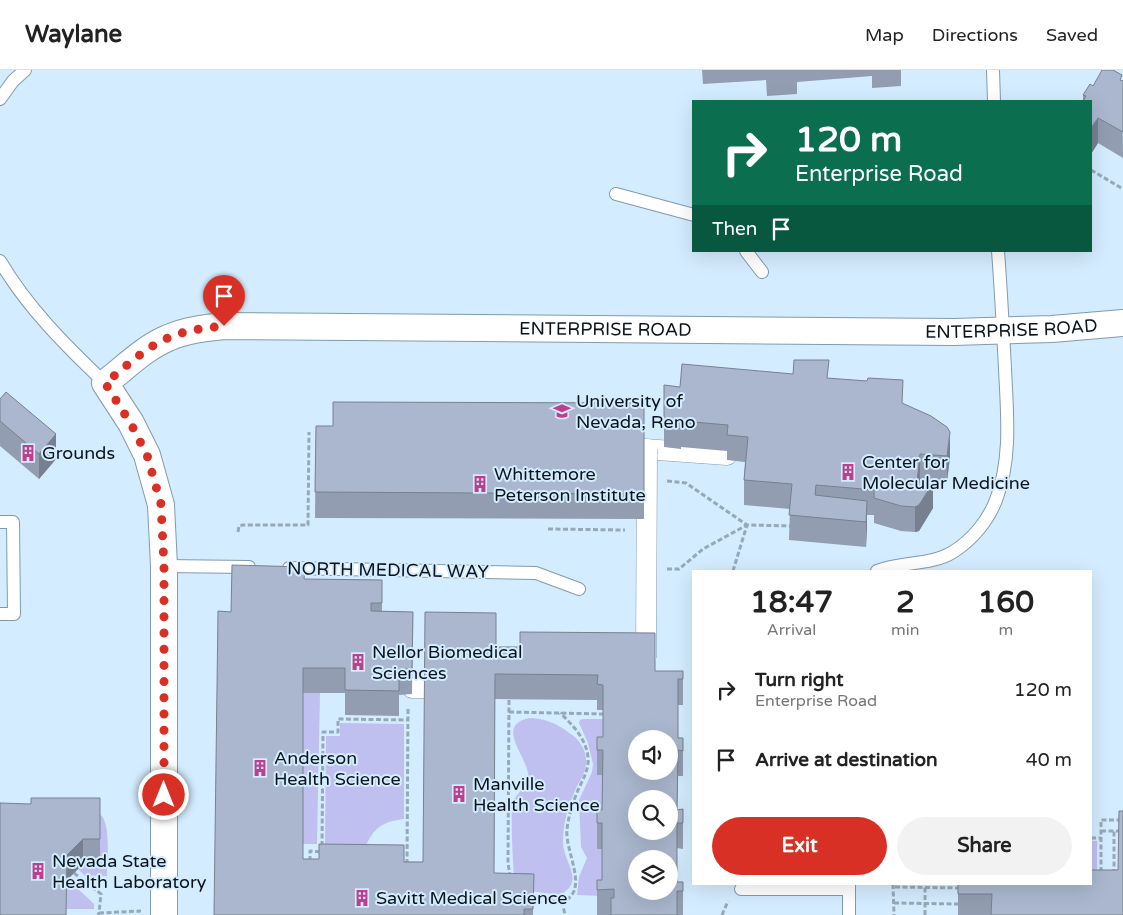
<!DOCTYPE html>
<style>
body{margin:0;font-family:"Varela Round",sans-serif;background:#f2f2f2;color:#222;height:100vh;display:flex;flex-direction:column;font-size:19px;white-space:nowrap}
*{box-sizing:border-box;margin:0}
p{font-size:16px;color:#767676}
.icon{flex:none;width:28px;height:28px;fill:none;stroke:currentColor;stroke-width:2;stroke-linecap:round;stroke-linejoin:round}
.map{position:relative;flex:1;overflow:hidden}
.drawer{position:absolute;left:692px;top:500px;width:400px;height:315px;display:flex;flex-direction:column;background:#fff;border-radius:0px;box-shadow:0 5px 20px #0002}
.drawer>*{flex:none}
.hud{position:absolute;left:692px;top:30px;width:400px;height:152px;border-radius:0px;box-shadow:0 5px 20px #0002;background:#0b6e4f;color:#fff;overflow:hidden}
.tools{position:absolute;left:628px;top:660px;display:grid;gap:10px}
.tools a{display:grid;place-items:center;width:50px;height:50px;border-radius:50%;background:#fff;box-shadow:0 5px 20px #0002;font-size:25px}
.pin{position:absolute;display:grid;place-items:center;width:42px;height:42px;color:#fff;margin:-51px -21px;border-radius:50% 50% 50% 0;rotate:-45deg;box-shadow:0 0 5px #0007}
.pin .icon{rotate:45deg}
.me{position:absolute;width:55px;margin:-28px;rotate:0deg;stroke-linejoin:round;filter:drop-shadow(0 0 4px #0008)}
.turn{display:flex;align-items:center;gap:18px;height:105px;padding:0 20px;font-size:22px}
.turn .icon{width:65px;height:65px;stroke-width:2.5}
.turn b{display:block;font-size:35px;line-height:42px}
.then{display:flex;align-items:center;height:48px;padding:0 20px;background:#0003;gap:10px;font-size:19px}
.eta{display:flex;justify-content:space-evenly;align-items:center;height:85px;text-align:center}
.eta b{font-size:30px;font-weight:700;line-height:35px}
.action{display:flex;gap:10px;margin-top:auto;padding:10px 20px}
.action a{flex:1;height:58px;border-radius:30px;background:#d93025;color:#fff;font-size:20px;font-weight:700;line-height:58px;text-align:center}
.action a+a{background:#f2f2f2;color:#222}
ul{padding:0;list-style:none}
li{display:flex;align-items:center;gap:15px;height:70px;padding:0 20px}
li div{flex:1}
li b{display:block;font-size:19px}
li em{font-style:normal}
header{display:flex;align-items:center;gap:30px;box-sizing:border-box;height:70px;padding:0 25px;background:#fff;border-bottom:1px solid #e0e0e0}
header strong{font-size:24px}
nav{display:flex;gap:28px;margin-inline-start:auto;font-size:18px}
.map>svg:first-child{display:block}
</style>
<header>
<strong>Waylane</strong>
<nav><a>Map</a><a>Directions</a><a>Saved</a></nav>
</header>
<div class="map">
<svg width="1123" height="845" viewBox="0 0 1123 845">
<rect width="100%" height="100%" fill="#d4ecff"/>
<path fill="#bfc0ef" d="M303 623H320L317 774H303Z
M529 648C543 648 556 653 568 662 583 671 591 688 583 705 580 712 575 718 573 726 567 739 563 756 563 771 562 792 587 810 560 825L529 821 514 805C513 795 510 739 513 732 517 722 528 717 528 705 528 687 494 656 529 648Z
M583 649H603L602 765H597V778L602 779V826L577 825 579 807 587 788 581 777 579 730 592 702 593 694 588 673 579 653 580 650Z
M340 653 404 654V749C382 752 374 757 365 778L325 776 326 666H340Z
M101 745C111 755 107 791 107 806H85L78 799 83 794H100L96 747Z
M1091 771H1097V806H1091Z
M69 808H74V815L94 834V839H66L67 810Z"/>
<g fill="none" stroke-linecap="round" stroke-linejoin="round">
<g stroke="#839aab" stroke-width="14">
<path id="service" d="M993 0 994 31
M0 29 13 11 25 0
M616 124 694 145
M746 181 762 202
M0 191C27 237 66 276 105 313
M0 452H13L14 544H0
M164 496 249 497
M289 498 536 503 579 519
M877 501C901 491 930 496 953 482 972 470 988 451 996 430 1012 389 1007 342 1005 299 1003 259 1001 220 998 181
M849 814V845
M741 819H849"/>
</g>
<g stroke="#839aab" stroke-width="21">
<path id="pedestrian" d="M644 379 727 385
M412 618H425"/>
</g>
<g stroke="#839aab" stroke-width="28">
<g id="minor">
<path id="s1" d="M164 845V496L161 435 147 385 131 353 105 313C125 298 144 278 168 268 186 260 205 258 224 256L954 262 1052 259 1123 253"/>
</g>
</g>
<path stroke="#96a9b8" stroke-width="3" stroke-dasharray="5 2.5" stroke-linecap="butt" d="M1091 100 1123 119
M667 411 686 413 747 455 792 456
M548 459 625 460
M238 462 239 456 243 455H308L309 362
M667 499H679L703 479 747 455
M733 501 747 455
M509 630 508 793 510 806
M509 642 603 644
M1101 761H1123
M1091 768H1101
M322 776 323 662H338V649L408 650
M310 791V781L322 782
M407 794 408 638
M1101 802V750H1123
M74 803 101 824 99 843 98 845
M1114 804V761
M893 814 894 845
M895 817 961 818
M530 825C540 829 562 836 570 827 585 813 565 779 567 760 568 747 573 732 578 720 583 709 589 700 588 687 586 669 573 655 560 643
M562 831 565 845
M894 833 958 834
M99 843 141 841
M722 845 728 831
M925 845V814"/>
<use href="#service" stroke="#fff" stroke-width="12"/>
<use href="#pedestrian" stroke="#fff" stroke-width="20"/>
<use href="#minor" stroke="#fff" stroke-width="26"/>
<g stroke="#839aab" stroke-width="21" stroke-linecap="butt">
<path id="pedestrian-bridge" d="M646 588 647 379"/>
</g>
<use href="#pedestrian-bridge" stroke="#fff" stroke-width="20"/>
</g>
<path fill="#929db1" d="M702 0H901V16L872 18V6L797 12V24L767 26 766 10 703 14Z
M1122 11 1123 88 1098 73 1091 84V31L1083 30V25L1093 16Z
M829 308 903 333 950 387 947 411 920 409 919 412 933 438 919 461 915 462 901 461 874 453V445H867L866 477 789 470 790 439 744 435V410L745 392 727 390V381L681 377V379L664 377V352Z
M0 329 56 389 39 409 0 376Z
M644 333V449L315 448 316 356H333Z
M305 509 382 510V541L413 542 412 624 399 625V646L345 645V623H303V789L423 792 496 577 655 601H683V635H678V668H683V706H678L677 740 683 739V779L677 778V812H683V845H597V810H602V779H597V740H602V705H597V667H603V640H597V630L495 629 494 803 534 804 533 845H214L231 542Z
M100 728V794H83L67 810 31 734Z
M1118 800 1123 845H958V814Z"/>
<path fill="#778090" d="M1098 48V73L1091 84V59Z
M950 362V387L947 411V386Z
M56 364V389L39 409V384Z
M920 384V409L917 436 933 413V438L919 461 915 462V437Z
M867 431V457L866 477V452Z
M83 769V794L67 810V785Z"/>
<path fill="#aab7ce" stroke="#778090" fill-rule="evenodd" d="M1102 0H1113L1122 5 1120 10 1123 11V62L1098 48 1091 58V31H1083L1086 26 1083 25 1090 14 1093 16Z
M794 290H829L827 308 867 311 868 308 903 310 902 333 931 346 947 357 950 362 947 386 920 384 917 412 933 413 919 435 915 437 901 436 874 428V420L816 415 815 425 867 431 866 452 789 445 792 414 744 410 748 367 727 365 728 355 681 351V353L664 352V315L680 317 682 294 793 304Z
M6 322 56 364 39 384 0 351V329Z
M333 332 644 333V424L315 422 316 356H333Z
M232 495 305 497 304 509 382 510V533H371V541L413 542 412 599H399V621L345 620V598H303V789H319V774L404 775V792H423L425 542 496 543V577H520V562L655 563V601H683V609H678V668H683V681L678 680 677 740 683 739V753H677V812H683V821H677V845H611V828H614V819L597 820V810H602V753H597V740H602L603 680H597V667H603V615L597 614 598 605 495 604 494 803 534 804 533 839H524V845H214L218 541 231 542ZM636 669H669V701H636ZM636 729H669V761H636ZM636 789H669V821H636Z
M31 728H100V769H83L67 785 66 845H0V733L31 734Z
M1119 741H1123V845H991L992 824H958V814H1091V800H1118Z"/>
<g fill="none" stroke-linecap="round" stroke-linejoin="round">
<path stroke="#d93025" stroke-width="9" stroke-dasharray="0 16.2" d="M164 725V496L161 434 147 385 131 354 105 313C125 298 144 278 168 268 186 260 205 258 224 256"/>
</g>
<defs>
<g id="university-bare" transform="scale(1.35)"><path d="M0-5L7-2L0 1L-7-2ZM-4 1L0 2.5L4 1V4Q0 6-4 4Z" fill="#bd3f8d" stroke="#d4ecff" stroke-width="2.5" paint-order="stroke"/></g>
<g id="building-bare" transform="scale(1.35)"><path d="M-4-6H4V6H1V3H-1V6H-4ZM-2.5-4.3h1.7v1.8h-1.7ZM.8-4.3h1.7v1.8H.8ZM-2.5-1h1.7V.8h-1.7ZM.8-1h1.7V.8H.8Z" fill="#bd3f8d" stroke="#d4ecff" stroke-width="2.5" paint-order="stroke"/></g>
</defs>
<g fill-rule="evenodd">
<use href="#university-bare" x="562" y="341"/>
<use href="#building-bare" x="28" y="383"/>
<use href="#building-bare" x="848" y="402"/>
<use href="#building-bare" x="480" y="414"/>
<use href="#building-bare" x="358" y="592"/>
<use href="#building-bare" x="260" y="698"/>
<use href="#building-bare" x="459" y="724"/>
<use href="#building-bare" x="38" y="801"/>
<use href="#building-bare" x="362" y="828"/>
</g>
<g text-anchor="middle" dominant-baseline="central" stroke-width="4" stroke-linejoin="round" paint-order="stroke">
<g font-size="18" fill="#0a1319" stroke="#d4ecff">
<text stroke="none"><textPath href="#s1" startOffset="1468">ENTERPRISE ROAD</textPath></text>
<text stroke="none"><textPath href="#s1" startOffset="1062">ENTERPRISE ROAD</textPath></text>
<text transform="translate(388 500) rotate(1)">NORTH MEDICAL WAY</text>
</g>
<g font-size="18" fill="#0a1319" stroke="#d4ecff" text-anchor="start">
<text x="576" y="331">University of<tspan x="576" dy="21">Nevada, Reno</tspan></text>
<text x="42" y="383">Grounds</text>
<text x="862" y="392">Center for<tspan x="862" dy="21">Molecular Medicine</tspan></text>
<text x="494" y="404">Whittemore<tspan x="494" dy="21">Peterson Institute</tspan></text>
<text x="372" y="582">Nellor Biomedical<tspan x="372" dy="21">Sciences</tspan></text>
<text x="274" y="688">Anderson<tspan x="274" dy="21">Health Science</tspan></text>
<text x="473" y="714">Manville<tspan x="473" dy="21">Health Science</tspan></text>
<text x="52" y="791">Nevada State<tspan x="52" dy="21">Health Laboratory</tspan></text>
<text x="376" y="828">Savitt Medical Science</text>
</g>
</g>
</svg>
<div class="tools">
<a><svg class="icon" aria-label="sound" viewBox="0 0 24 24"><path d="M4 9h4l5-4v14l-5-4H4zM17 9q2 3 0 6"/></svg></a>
<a><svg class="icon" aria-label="search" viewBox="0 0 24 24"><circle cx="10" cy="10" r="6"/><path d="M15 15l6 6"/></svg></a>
<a><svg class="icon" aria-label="layers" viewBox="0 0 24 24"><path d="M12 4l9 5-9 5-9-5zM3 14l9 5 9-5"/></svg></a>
</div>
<div class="pin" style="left:224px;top:256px;background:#d93025"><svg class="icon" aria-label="arrive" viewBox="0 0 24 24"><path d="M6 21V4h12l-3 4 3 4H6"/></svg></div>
<svg class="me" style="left:164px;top:725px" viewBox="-20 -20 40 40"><circle r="17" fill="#d93025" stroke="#fff" stroke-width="3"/><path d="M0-11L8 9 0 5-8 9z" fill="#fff"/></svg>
<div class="hud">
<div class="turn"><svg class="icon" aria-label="right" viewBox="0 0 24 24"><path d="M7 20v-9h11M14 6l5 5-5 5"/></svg><div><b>120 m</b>Enterprise Road</div></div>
<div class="then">Then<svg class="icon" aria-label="arrive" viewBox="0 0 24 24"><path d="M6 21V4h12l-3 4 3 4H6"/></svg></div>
</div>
<section class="drawer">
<div class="eta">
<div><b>18:47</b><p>Arrival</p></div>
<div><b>2</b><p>min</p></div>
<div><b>160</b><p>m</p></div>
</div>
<ul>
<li><svg class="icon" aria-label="right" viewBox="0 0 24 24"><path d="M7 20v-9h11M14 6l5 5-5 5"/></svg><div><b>Turn right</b><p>Enterprise Road</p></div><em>120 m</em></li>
<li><svg class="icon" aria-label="arrive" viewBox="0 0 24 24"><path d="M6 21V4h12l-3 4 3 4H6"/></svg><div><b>Arrive at destination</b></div><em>40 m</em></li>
</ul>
<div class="action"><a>Exit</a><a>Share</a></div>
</section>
</div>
